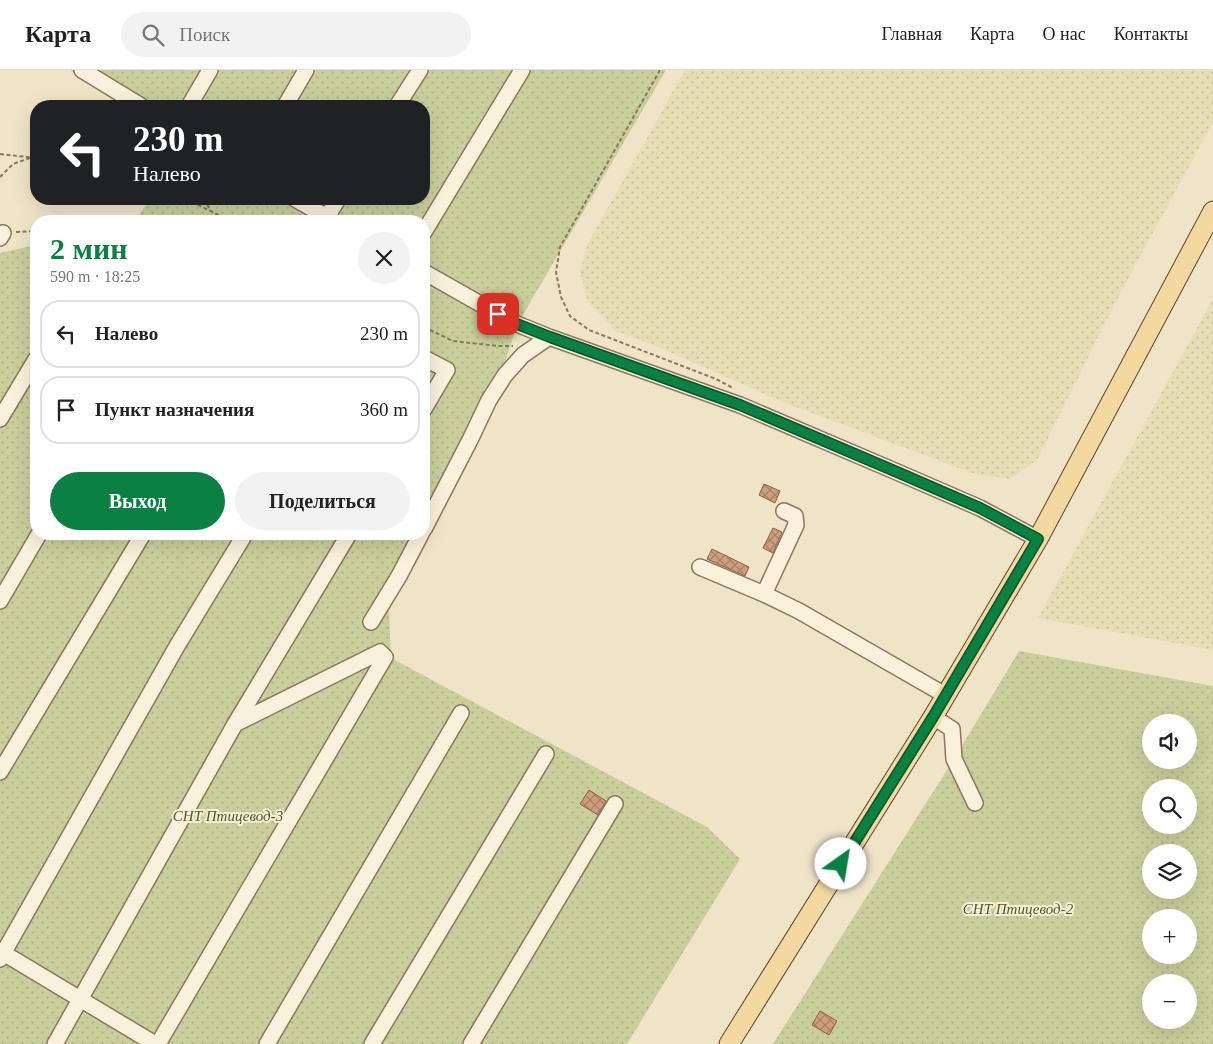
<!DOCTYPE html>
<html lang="ru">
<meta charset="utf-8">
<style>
body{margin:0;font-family:Georgia,serif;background:#f2f2f2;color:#222;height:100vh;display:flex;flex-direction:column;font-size:19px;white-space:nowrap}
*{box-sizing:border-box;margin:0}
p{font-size:16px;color:#767676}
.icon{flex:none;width:28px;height:28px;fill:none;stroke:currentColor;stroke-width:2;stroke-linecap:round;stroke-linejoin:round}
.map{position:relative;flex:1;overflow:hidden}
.drawer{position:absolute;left:30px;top:145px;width:400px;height:325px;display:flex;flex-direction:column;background:#fff;border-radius:20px;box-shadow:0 5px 20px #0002}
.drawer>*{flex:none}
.guide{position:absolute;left:30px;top:30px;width:400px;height:105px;border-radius:20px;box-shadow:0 5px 20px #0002;background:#202124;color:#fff;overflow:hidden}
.controls{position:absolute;left:1142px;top:644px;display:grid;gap:10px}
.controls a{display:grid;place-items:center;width:55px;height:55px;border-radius:50%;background:#fff;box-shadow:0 5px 20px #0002;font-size:25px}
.pin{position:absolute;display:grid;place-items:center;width:42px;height:42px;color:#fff;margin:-21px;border-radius:10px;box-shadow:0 2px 8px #0006}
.me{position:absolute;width:55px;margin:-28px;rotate:32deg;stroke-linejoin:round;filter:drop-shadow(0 0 4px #0008)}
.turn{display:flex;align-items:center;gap:18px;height:105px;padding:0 20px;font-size:22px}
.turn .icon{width:65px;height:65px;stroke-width:2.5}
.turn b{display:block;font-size:35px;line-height:42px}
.round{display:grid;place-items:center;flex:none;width:52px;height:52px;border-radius:26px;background:#f2f2f2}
.head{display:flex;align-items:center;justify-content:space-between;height:85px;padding:0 20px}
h1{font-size:30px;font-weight:600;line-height:38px;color:#0b8043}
.cta{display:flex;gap:10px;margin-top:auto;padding:10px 20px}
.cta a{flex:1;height:58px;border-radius:30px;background:#0b8043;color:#fff;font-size:20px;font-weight:600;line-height:58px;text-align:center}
.cta a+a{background:#f2f2f2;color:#222}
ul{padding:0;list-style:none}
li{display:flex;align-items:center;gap:15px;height:68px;margin:0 10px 8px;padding:0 10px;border:2px solid #e0e0e0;border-radius:20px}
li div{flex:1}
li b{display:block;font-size:19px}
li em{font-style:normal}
header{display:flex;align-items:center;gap:30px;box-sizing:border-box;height:70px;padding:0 25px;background:#fff;border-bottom:1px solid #e0e0e0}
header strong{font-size:24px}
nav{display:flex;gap:28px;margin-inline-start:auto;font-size:18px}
.search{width:350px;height:45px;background:#f2f2f2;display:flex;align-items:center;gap:12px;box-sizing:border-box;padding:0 18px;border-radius:28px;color:#767676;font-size:19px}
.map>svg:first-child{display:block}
</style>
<header>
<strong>Карта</strong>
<div class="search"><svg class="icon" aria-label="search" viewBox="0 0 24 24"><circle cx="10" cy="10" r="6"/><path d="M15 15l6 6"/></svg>Поиск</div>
<nav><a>Главная</a><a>Карта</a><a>О нас</a><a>Контакты</a></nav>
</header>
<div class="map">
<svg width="1213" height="974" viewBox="0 0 1213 974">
<defs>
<pattern id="farmland-dots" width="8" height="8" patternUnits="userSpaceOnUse" patternTransform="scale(1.25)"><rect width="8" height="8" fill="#e6deb5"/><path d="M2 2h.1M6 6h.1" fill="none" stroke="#c6bf9b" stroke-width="1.8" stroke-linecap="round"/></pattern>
<pattern id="garden-dots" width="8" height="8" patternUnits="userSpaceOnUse" patternTransform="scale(1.25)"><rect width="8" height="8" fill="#c9cf9b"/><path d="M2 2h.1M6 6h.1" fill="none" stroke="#aeb285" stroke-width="1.8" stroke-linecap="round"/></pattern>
<pattern id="building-cross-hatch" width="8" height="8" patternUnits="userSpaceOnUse" patternTransform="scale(1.25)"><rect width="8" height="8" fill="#cf9f7d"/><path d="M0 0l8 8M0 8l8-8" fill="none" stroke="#a98266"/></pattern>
</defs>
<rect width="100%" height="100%" fill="#f0e4c8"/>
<path fill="url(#farmland-dots)" d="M685 0H1213V52L1115 233 1037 390 1010 409 975 404 780 331 661 278 616 261 588 232 580 202 587 175Z
M1213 229V580L1038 548Z"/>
<path fill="url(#garden-dots)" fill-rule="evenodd" d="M70 0H666L517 255 487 348 389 540 391 588 707 757 740 789 627 974H0V183L36 175V464H424V151H135L150 129H424V36H122Z
M1019 581 1213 616V974H773L954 689ZM1151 652H1189V690H1151ZM1151 718H1189V755H1151ZM1151 782H1189V820H1151ZM1151 848H1189V885H1151ZM1151 912H1189V950H1151Z"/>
<path fill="url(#building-cross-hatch)" stroke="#8d5f41" d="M764 414 780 421 775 433 759 425Z
M773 458 782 462 773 483 763 478Z
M712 479 749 497 745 506 707 489Z
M589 720 606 731 598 745 580 734Z
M820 941 837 951 829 965 812 955Z"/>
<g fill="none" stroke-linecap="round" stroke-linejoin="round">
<g stroke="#8d765c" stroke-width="18">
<path id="minor" d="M82 0 141 36
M189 36 210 0
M285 36 306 0
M397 36 420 0
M295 129 334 151
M327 147 338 129
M424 162 522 0
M0 168 3 163
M424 202 512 252 549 267 740 335 897 402 980 438 1038 469
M424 288 447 300 424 339
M0 349 36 289
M424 459 471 368 489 330 505 305 523 285 549 267
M700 497 764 524 799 541 945 625
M764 524 796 455 795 446 784 441
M0 531 39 464
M371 552 399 506 421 464
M933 647 952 659 954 689 975 733
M0 702 143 464
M0 881 155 974
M0 889 177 576 245 464
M55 974 235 654 349 464
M158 974 385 587 380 582 235 654
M267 974 461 643
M372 974 546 684
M471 974 615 734"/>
</g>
<g stroke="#5b4430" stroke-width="21">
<path id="major" d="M729 974 933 647 1038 469 1213 141"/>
</g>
<path stroke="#8d765c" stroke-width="2" stroke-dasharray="4 2.5" stroke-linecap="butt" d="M660 0 560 177 556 202 561 227 570 246 589 260 716 309 733 318
M0 84 36 88
M0 107 13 94 30 88
M186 129 231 151
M204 129 211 141
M16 162 36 161
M424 257 453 271 498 276H513"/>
<use href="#minor" stroke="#faf1dc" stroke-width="15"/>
<use href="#major" stroke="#f3d9a0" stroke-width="19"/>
</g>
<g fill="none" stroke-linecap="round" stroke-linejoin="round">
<g stroke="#07532c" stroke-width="12">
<path id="route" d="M498 244 512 252 550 267 740 335 897 402 980 438 1038 469 933 647 841 794"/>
</g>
<use href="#route" stroke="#0b8043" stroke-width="9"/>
</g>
<g text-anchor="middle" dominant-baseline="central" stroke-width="4" stroke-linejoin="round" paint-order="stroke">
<g font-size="15" font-style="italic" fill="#4d5a26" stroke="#f7eed8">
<text x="228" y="746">СНТ Птицевод-3</text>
<text x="1018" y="839">СНТ Птицевод-2</text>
</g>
</g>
</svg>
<div class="controls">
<a><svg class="icon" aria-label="sound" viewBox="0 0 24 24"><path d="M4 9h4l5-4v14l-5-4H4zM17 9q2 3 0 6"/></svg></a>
<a><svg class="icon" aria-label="search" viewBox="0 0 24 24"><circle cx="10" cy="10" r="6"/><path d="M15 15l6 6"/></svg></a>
<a><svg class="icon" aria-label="layers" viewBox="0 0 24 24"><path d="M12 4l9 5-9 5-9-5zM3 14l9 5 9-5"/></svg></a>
<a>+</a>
<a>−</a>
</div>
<div class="pin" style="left:498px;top:244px;background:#d93025"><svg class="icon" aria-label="arrive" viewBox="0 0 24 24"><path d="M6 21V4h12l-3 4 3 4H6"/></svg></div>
<svg class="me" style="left:841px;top:794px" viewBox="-20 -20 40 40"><circle r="19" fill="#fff"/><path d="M0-13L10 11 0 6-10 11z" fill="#0b8043"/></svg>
<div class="guide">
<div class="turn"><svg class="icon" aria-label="left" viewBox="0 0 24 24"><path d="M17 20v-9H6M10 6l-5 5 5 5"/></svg><div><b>230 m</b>Налево</div></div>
</div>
<section class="drawer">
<div class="head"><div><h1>2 мин</h1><p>590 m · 18:25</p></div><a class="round"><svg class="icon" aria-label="close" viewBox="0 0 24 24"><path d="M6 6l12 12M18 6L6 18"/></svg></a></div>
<ul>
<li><svg class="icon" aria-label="left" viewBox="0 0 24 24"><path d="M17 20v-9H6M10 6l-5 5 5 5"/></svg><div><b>Налево</b></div><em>230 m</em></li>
<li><svg class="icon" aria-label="arrive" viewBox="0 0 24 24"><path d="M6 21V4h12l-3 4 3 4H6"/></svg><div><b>Пункт назначения</b></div><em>360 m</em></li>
</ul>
<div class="cta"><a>Выход</a><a>Поделиться</a></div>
</section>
</div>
